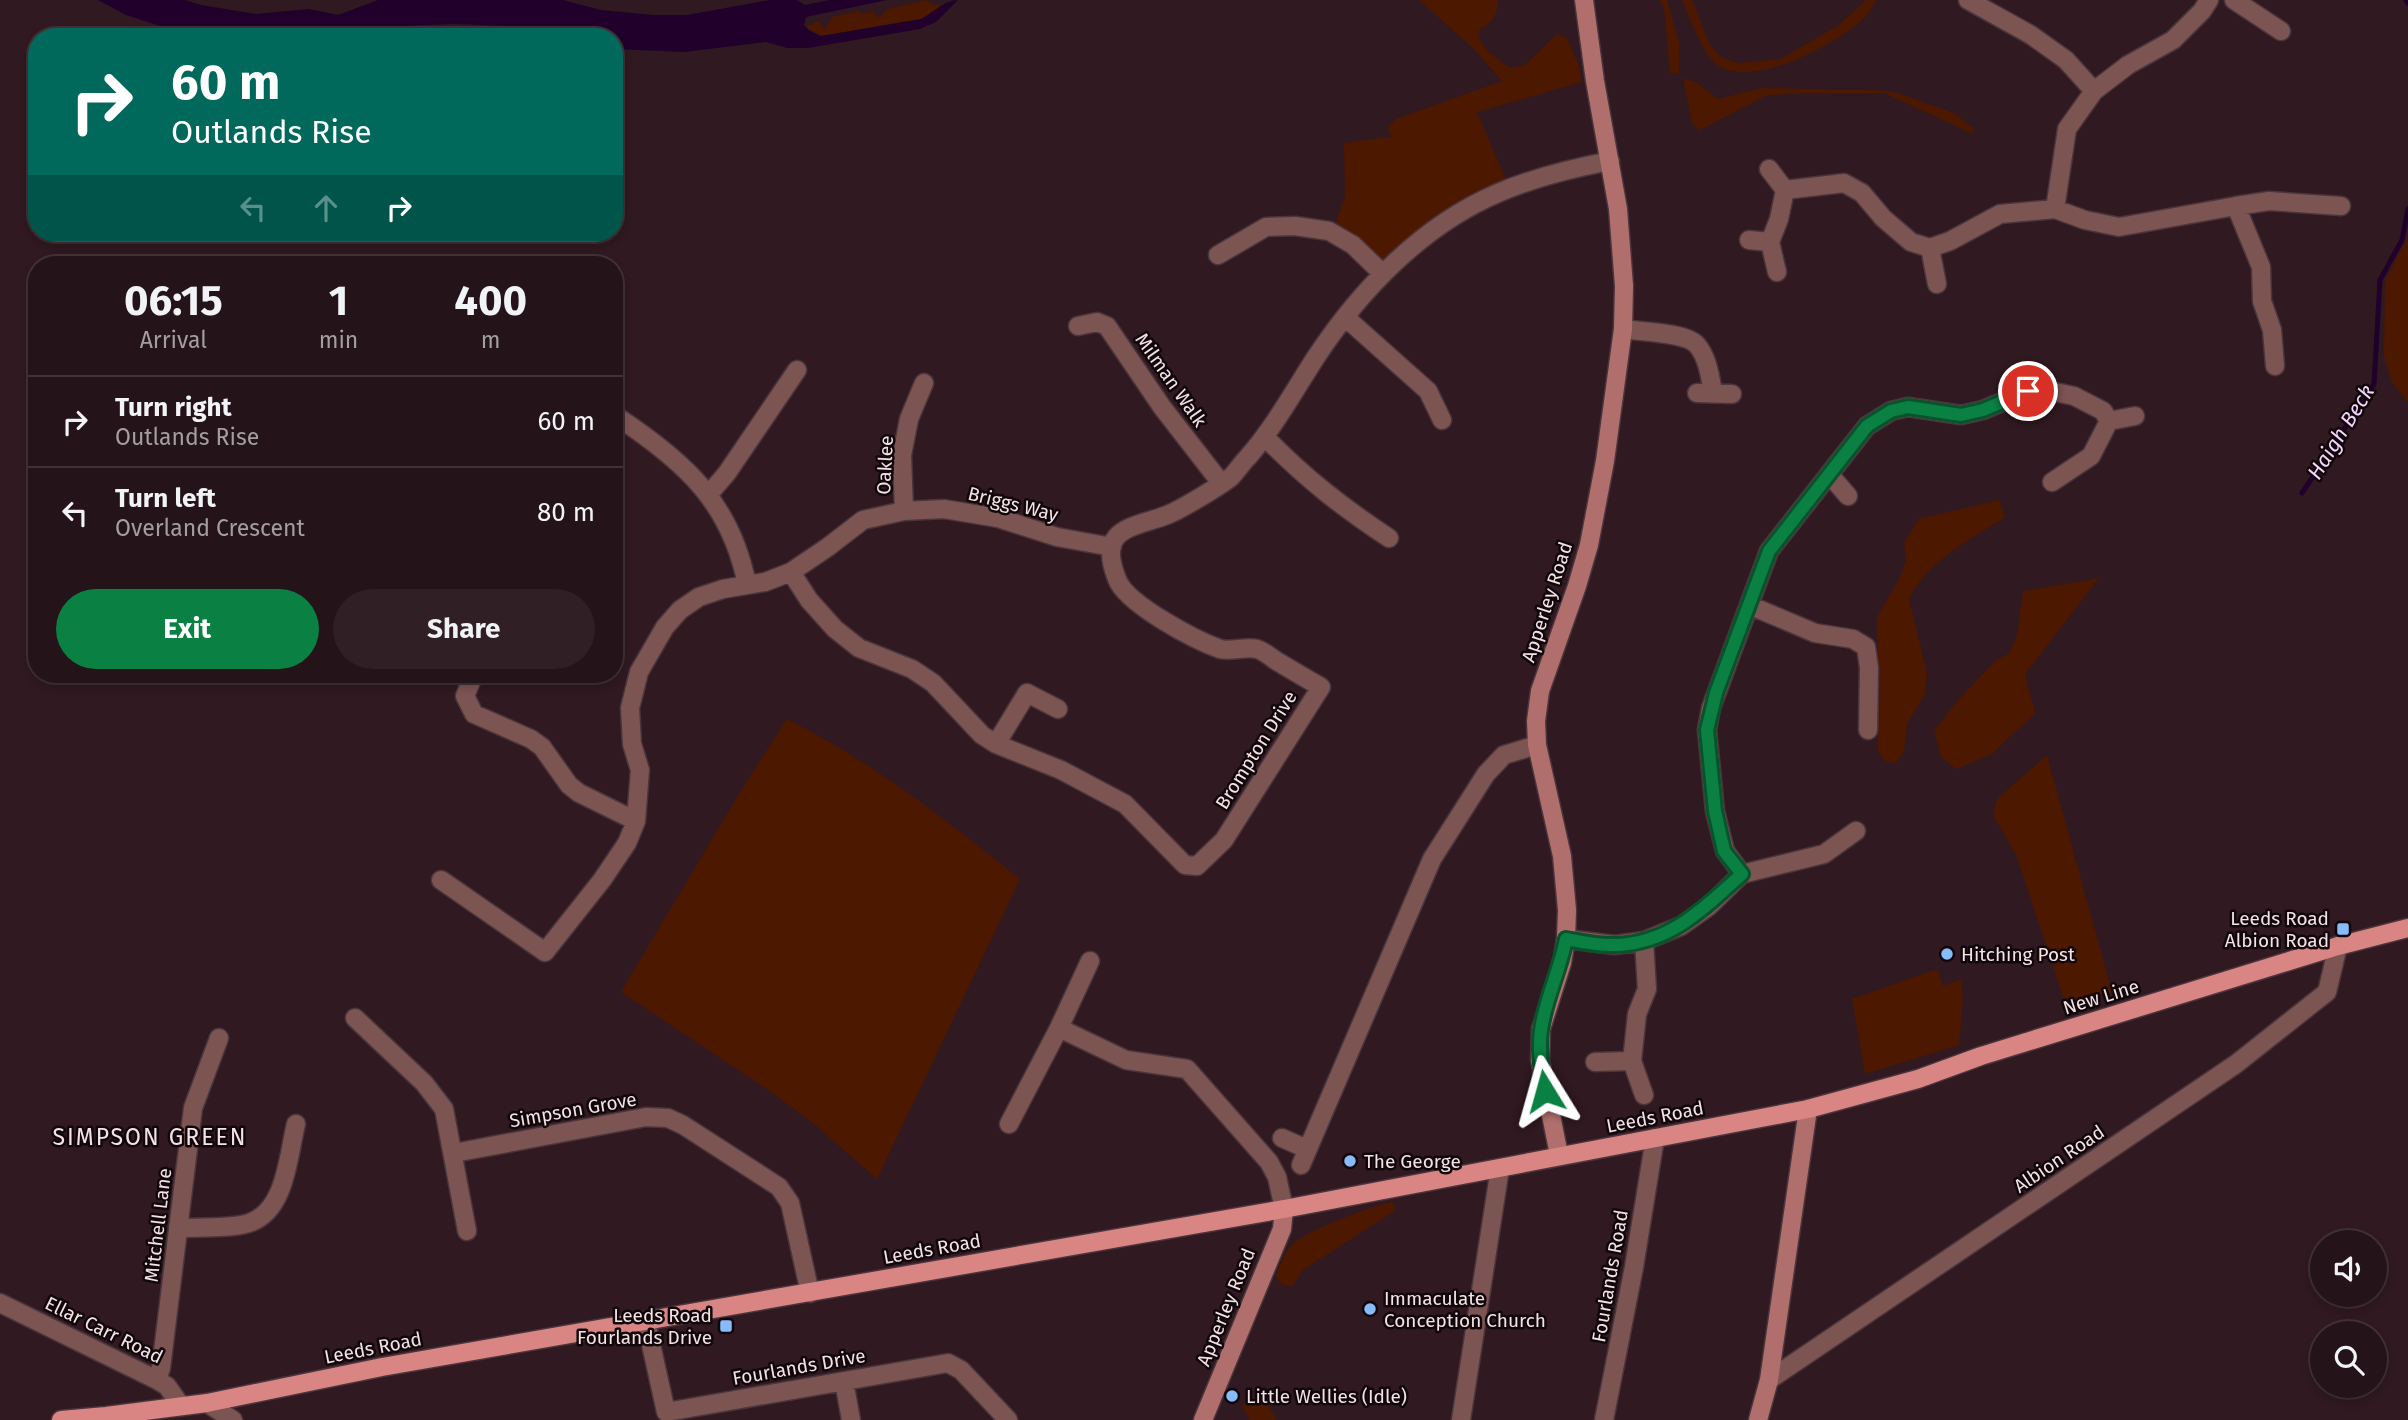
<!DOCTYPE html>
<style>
body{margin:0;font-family:"Fira Sans",sans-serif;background:#302025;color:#f1f3f6;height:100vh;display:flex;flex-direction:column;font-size:26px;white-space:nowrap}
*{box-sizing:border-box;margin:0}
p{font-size:23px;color:#a39ea2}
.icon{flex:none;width:38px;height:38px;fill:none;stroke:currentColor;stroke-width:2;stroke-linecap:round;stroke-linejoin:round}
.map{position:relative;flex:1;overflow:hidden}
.drawer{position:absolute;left:28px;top:256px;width:595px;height:427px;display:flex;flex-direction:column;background:#241318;border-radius:28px;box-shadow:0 4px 10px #0003,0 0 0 2px #413237}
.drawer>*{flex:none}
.hud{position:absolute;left:28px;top:28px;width:595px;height:214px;border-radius:28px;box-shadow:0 4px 10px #0003,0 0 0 2px #413237;background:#00695c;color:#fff;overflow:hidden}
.tools{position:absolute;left:2310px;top:1230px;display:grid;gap:14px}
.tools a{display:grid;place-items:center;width:77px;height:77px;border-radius:50%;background:#241318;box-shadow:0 4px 10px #0003,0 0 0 2px #413237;font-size:35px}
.pin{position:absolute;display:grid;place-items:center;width:60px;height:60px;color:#fff;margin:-30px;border:4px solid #fff;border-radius:50%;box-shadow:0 2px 7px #0007}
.me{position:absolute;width:77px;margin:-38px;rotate:352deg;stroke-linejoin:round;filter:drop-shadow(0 0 5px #0008)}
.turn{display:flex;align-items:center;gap:24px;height:147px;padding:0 28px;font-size:32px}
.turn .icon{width:91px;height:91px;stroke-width:2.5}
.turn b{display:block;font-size:49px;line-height:60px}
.lanes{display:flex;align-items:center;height:66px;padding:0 28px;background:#0003;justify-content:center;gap:35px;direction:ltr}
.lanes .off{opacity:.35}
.eta{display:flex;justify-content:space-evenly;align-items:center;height:119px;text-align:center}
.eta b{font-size:42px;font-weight:700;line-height:49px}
.primary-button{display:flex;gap:14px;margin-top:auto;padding:14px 28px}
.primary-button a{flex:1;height:80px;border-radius:42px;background:#0b8043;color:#fff;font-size:28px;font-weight:700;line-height:80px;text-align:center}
.primary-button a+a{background:#302025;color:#f1f3f6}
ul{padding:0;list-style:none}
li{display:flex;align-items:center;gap:21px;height:91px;padding:0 28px;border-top:2px solid #413237}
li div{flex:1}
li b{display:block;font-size:26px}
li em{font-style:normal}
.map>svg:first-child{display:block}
</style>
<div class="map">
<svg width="2408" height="1420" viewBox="0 0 2408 1420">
<rect width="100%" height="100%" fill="#301920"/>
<path fill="#4d1800" d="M927 0 934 5 939 4V8L921 19 821 36 806 27 819 21 825 30 832 17 860 11 861 14 874 11 878 18 888 9Z
M1419 0H1498C1498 14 1492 24 1480 29L1478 37 1488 51 1509 68 1525 65 1557 34 1567 38 1579 66 1582 82 1477 112 1506 180C1457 197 1418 229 1380 262L1334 229 1345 196 1344 143 1394 136 1389 132 1388 127 1396 119 1502 81 1473 48Z
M1660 0H1667L1679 42V73H1670L1664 8Z
M1682 0H1692L1710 45 1721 57 1738 63 1780 59 1839 25 1866 0H1876C1873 6 1869 13 1864 18 1837 44 1760 85 1722 68 1705 61 1690 18 1682 0Z
M1683 78 1696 82 1718 99 1761 88 1875 90 1895 92 1954 113 1975 129 1971 133 1884 93H1816L1767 95 1700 130 1692 123Z
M2408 236V403L2392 382 2384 357 2385 281Z
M1999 500 2005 517C1972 539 1927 561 1909 599L1927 673 1925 694 1907 724 1904 751 1896 763 1885 761 1878 751 1877 617 1899 579 1906 561 1904 543 1918 519Z
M2099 578 2025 674 2035 713 1992 754 1956 769 1941 757 1934 731 1953 706 1995 661 2009 653 2017 635 2023 591Z
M787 719C873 762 946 820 1020 879L877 1179 814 1124 774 1094 621 992 740 792Z
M2047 755 2112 992 2065 1003 2017 857 1993 815 1997 799Z
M1937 969 1943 986 1961 979 1963 998 1959 1045 1865 1074 1852 999Z
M1392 1202 1396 1210 1303 1270 1293 1286H1286L1280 1283 1276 1275C1281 1263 1285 1250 1295 1242 1308 1231 1375 1204 1392 1202Z
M1256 1398 1268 1405 1277 1420H1249L1242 1405 1249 1399Z"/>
<path fill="#21002b" d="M98 0H185L201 5 256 14 309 9 338 15 378 0H563L601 10 653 15H687L770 0H797L805 5 829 0H887L806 17 804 25 810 31 821 36 921 19C934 13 944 0 958 0L936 22 920 29 808 48H787L766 42 684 52 614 49V37H550L506 26 455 24 400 26 373 30 349 27 322 37H194L126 15Z"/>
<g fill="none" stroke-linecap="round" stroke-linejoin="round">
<path stroke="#21002b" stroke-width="5" d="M2406 0 2408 3
M2302 493 2374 384 2380 280 2402 240 2408 209"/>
<g stroke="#4b353c" stroke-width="21">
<path id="street" d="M1968 0 2031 35 2066 60 2094 91
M2234 0 2281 31
M1769 169 1785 190
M2055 209 2067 129 2094 91 2128 65 2173 40 2202 11 2209 0
M1749 240 1770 242
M1930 248 1937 284
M1218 255 1266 227 1295 226 1329 231 1353 245 1383 274
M1777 272 1770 242 1779 219 1785 190 1844 183 1862 193 1883 218 1911 242 1930 248 1950 241 2000 214 2055 209 2085 220 2119 227 2236 206
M1345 317 1428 391 1442 420
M1078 326 1097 322 1107 326 1162 407 1221 483
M1623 329C1641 332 1686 332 1697 345 1708 358 1710 377 1713 392
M2275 366 2272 330 2262 301 2261 267 2236 206 2269 201 2341 206
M1697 393 1732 394
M2109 421 2135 416
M614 426 619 418C685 462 731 503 747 585
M1265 437C1305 478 1342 507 1389 538
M1829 474 1848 496
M709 494 727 473 797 370
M904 511 902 455 909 419 924 383
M791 572 809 600 835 629 859 648 912 669 933 683 982 735 996 744
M1749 605 1815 633 1853 639 1866 647 1869 668 1868 730
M474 674 465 696 474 714 531 739 542 747 569 785 579 793 636 821
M1058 709 1027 693 996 744 1061 770 1125 804 1185 865 1197 866 1224 840 1321 687C1305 678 1290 669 1275 660 1270 656 1263 651 1257 649 1245 646 1232 652 1220 649 1195 640 1126 604 1117 579 1096 527 1133 528 1167 515 1180 510 1220 486 1231 477 1237 471 1242 463 1248 457 1275 426 1294 391 1316 357 1361 289 1423 225 1498 193 1533 178 1573 168 1610 161
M1742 874 1725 851 1715 811 1707 730 1711 708 1769 551 1867 426 1891 411 1908 407 1961 415 1983 410 2028 391 2055 392 2074 396 2103 411 2109 421 2091 456 2052 482
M441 880 545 952 602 880 627 843 636 821 640 770 632 744 630 708 639 672 665 627 680 610 699 597 723 589 765 582 791 572 828 547 863 520 904 511 944 509 998 518 1057 537 1112 547
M1566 939 1615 945 1644 941 1681 926 1708 907 1742 874 1824 854 1856 831
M355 1018 424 1083 444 1109 467 1231
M1059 1028 1126 1060 1187 1069 1269 1162 1277 1177 1284 1209
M1595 1062 1632 1061
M1644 1095 1632 1061 1637 1014 1647 989 1644 941
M1009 1124 1059 1028 1090 961
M1282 1138 1307 1149
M454 1153 646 1117 668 1118 683 1125 779 1187 790 1203 810 1293
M1301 1165 1432 859 1486 774 1504 755 1537 745
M178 1228C199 1227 230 1229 249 1223 286 1211 288 1156 296 1124
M0 1303 157 1380 167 1386 181 1406
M646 1322 666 1412 948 1363 961 1370 1008 1420
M157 1380 161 1368 193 1108 219 1038
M1769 1380 2236 1064 2327 992 2338 946
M844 1381 851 1420
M207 1403 233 1420
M1461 1420 1500 1168
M1604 1420 1634 1267 1655 1138"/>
</g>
<g stroke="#4b353c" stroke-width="21">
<path id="secondary" d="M1559 1155 1540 1060 1541 1029 1562 963 1566 939 1567 910 1562 856 1537 745 1536 721 1540 691 1577 586 1589 545 1605 461 1623 329 1624 286 1618 209 1595 81 1584 0
M1203 1420 1282 1229 1284 1209
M1758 1420 1769 1380 1808 1109"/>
</g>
<g stroke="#4b353c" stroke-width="21">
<path id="primary" d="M61 1420 106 1416 207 1403 382 1367 1284 1209 1808 1109 1918 1079 1981 1056 2338 946 2408 928"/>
</g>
<use href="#street" stroke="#7c5452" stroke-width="18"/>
<use href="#secondary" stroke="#b06f6d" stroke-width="18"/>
<use href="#primary" stroke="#d98583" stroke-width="18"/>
</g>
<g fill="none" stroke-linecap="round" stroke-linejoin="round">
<g stroke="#07532c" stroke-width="18">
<path id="route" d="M1545 1091C1542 1071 1538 1051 1541 1030 1545 1000 1560 970 1566 939 1582 942 1600 946 1616 945 1671 943 1704 908 1742 874L1724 851 1715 811 1707 730 1716 693 1769 551 1867 426 1891 411 1908 407 1961 415 1983 410 2028 391"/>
</g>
<use href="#route" stroke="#0b8043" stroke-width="12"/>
</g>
<g fill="#87bbfb" stroke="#11070a" stroke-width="2.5">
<rect x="2336" y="922" width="14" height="14" rx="3.5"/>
<circle cx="1947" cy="954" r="7"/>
<circle cx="1350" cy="1161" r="7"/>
<circle cx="1370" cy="1309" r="7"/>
<rect x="719" y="1319" width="14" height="14" rx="3.5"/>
<circle cx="1232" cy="1396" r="7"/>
</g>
<g text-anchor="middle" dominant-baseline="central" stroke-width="5" stroke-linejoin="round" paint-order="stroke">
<g font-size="19" fill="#f3e2e6" stroke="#11070a">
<text transform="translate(1171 380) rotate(55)">Milman Walk</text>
<text transform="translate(885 465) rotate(-87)">Oaklee</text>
<text transform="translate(1013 504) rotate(14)">Briggs Way</text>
<text transform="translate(1547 602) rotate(-72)">Apperley Road</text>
<text transform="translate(1256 750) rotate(-58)">Brompton Drive</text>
<text transform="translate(2101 997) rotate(-17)">New Line</text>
<text transform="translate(573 1110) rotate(-10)">Simpson Grove</text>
<text transform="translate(1655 1117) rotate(-11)">Leeds Road</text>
<text transform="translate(2059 1159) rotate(-34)">Albion Road</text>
<text transform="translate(158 1225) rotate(-83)">Mitchell Lane</text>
<text transform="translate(932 1249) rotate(-10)">Leeds Road</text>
<text transform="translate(1610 1276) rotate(-80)">Fourlands Road</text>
<text transform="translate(1226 1307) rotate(-68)">Apperley Road</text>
<text transform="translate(104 1330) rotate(26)">Ellar Carr Road</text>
<text transform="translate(373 1348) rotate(-11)">Leeds Road</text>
<text transform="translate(799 1367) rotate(-10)">Fourlands Drive</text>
</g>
<g font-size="19" fill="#f3e2e6" stroke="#11070a" text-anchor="start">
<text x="2329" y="918" text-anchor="end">Leeds Road<tspan x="2329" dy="22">Albion Road</tspan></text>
<text x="1961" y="954">Hitching Post</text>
<text x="1364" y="1161">The George</text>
<text x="1384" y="1298">Immaculate<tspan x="1384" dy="22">Conception Church</tspan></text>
<text x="712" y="1315" text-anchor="end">Leeds Road<tspan x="712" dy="22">Fourlands Drive</tspan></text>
<text x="1246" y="1396">Little Wellies (Idle)</text>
</g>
<g font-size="21" font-style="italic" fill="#f3d6fd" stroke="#11070a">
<text transform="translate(2341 432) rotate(-58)">Haigh Beck</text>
</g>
<g font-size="23" letter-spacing="2" fill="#f3e2e6" stroke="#11070a">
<text x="150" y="1137">SIMPSON GREEN</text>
</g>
</g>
</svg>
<div class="tools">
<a><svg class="icon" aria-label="sound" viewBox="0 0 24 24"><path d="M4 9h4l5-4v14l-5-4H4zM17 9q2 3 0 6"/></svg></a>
<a><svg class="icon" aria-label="search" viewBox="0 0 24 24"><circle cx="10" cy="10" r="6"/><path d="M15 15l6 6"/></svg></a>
</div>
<div class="pin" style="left:2028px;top:391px;background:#d93025"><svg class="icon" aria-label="arrive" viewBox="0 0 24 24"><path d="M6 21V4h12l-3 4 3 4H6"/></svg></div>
<svg class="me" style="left:1545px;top:1091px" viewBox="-20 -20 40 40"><path d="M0-17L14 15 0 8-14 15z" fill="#0b8043" stroke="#fff" stroke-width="4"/></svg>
<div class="hud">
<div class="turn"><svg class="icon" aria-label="right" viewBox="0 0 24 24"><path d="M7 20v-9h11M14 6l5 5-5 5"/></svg><div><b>60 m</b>Outlands Rise</div></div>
<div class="lanes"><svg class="icon off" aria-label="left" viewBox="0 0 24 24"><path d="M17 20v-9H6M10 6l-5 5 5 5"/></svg><svg class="icon off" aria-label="ahead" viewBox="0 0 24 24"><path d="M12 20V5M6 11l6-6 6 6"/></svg><svg class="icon" aria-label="right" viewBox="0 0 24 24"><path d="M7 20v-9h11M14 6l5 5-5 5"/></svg></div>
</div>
<section class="drawer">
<div class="eta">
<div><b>06:15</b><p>Arrival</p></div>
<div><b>1</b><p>min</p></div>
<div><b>400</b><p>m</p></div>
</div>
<ul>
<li><svg class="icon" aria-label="right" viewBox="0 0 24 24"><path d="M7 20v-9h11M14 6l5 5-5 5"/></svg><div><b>Turn right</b><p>Outlands Rise</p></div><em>60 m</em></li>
<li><svg class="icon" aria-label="left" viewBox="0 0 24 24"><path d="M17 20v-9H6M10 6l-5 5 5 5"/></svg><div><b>Turn left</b><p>Overland Crescent</p></div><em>80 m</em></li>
</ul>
<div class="primary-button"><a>Exit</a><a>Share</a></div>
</section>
</div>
